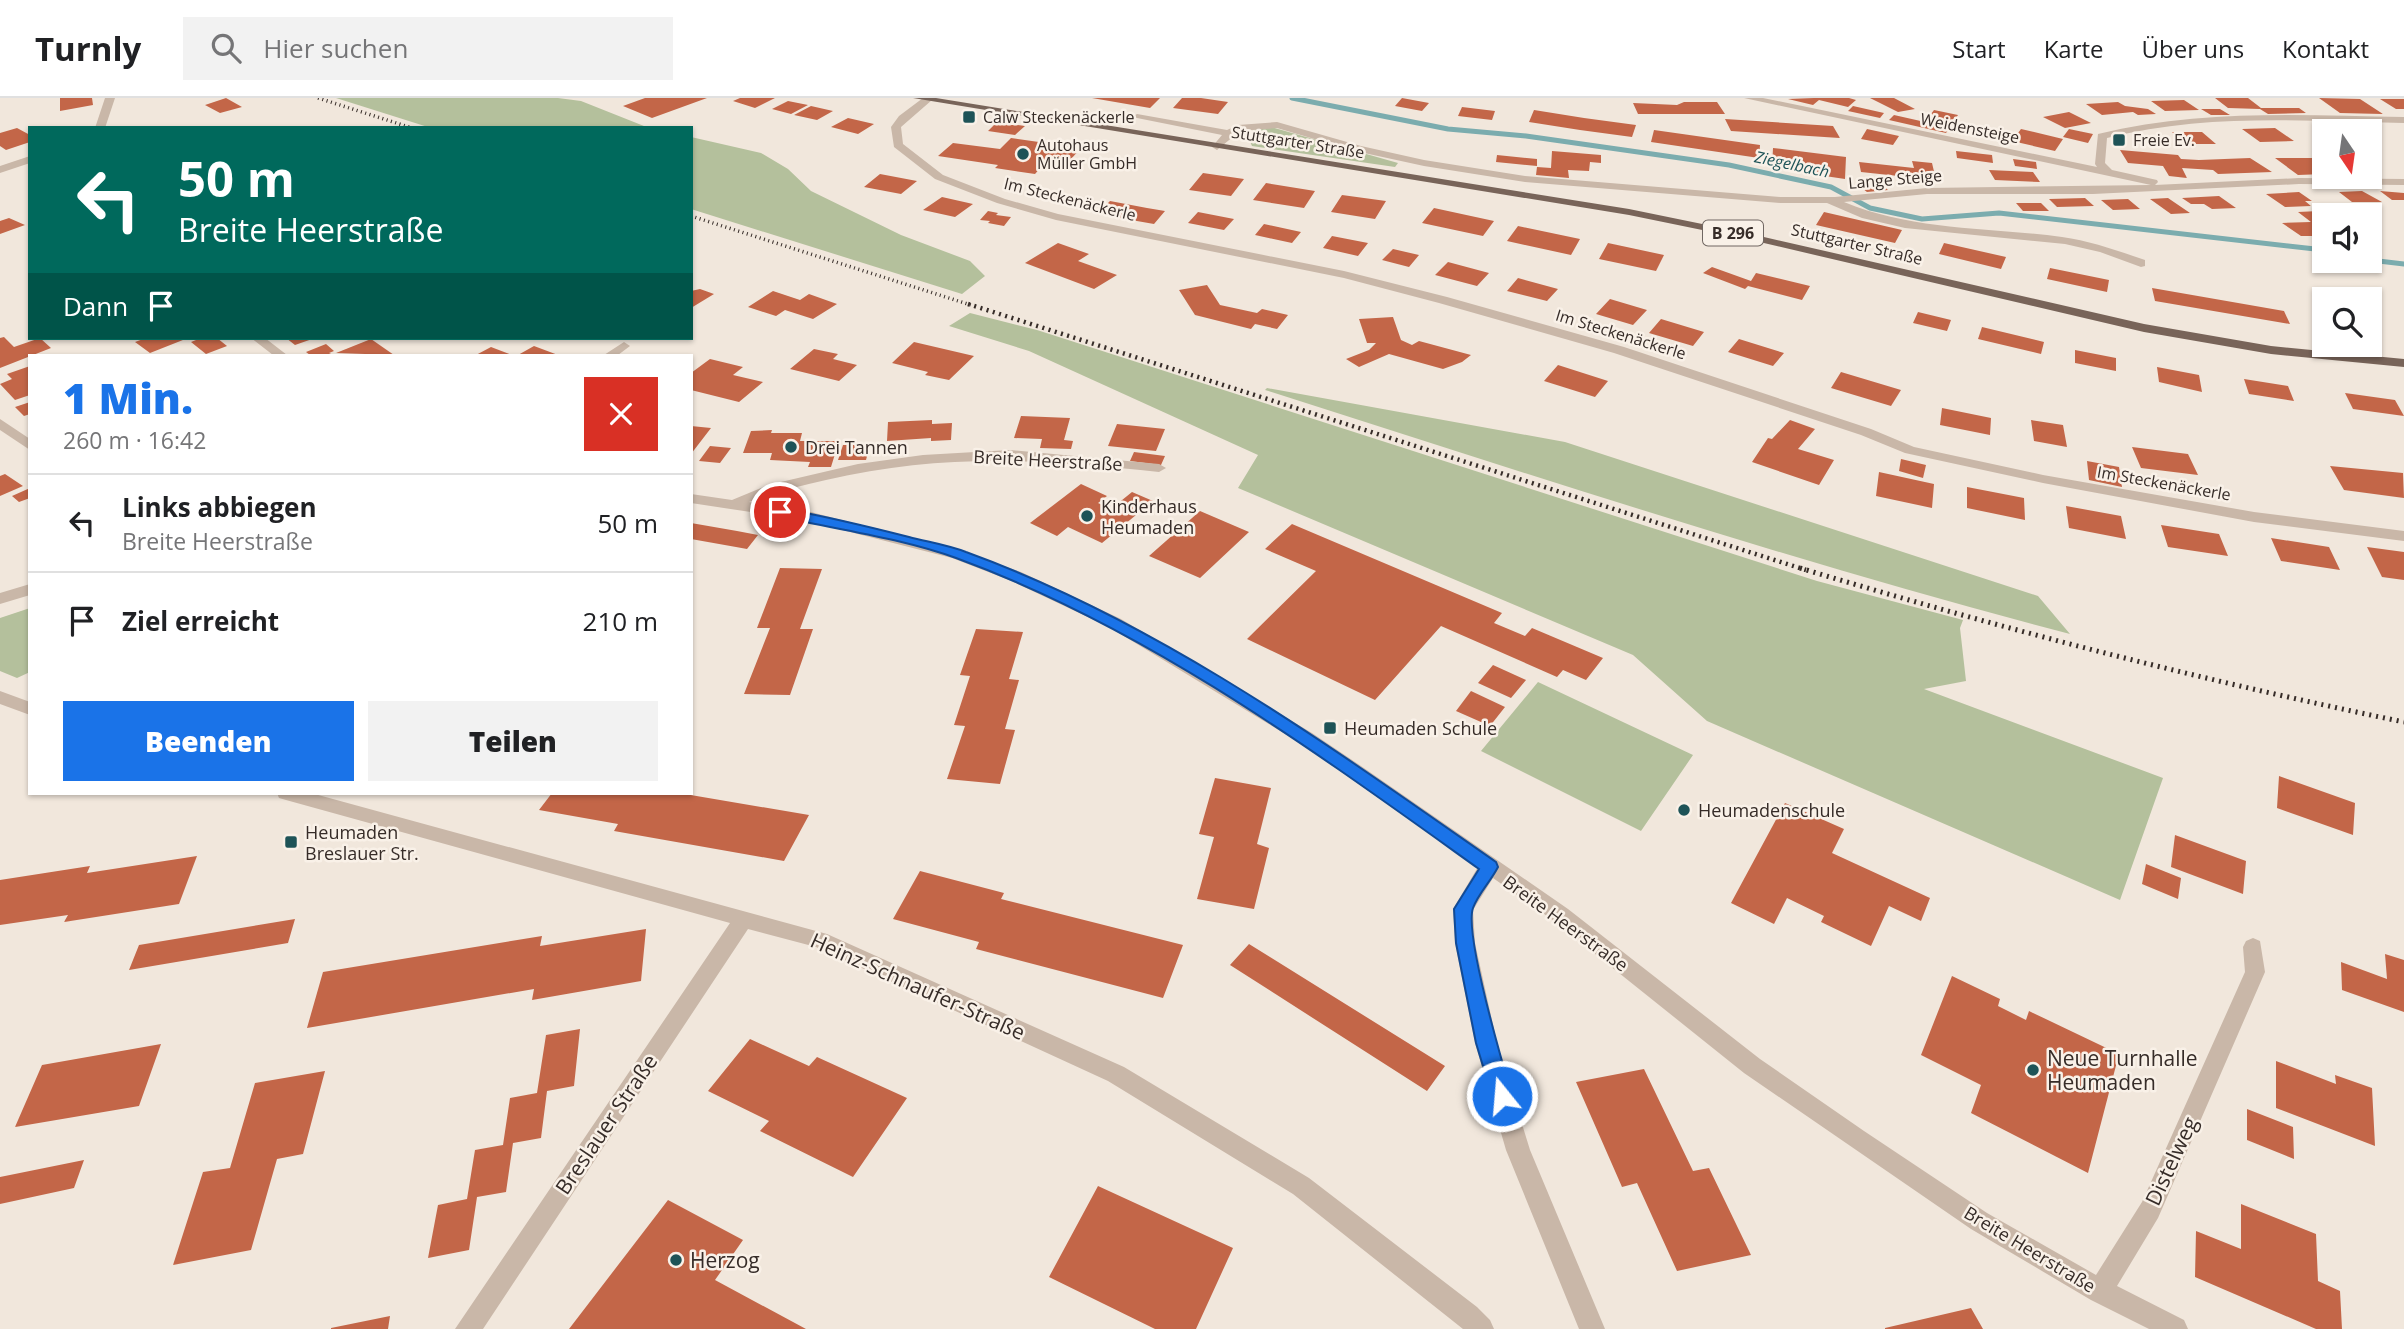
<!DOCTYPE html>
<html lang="de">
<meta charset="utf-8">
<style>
body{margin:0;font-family:"Open Sans",sans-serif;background:#f2f2f2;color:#202124;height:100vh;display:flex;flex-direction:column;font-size:26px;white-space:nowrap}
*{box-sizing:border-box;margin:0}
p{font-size:23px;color:#757577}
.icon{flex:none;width:38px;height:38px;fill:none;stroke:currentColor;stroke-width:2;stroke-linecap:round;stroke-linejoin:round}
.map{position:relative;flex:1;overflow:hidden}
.sheet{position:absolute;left:28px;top:256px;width:665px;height:441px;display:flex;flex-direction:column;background:#fff;border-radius:0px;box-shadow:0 2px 5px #0004}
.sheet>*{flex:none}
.top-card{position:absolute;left:28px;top:28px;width:665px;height:214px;border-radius:0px;box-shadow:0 2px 5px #0004;background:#00695c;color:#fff;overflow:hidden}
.needle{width:46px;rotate:167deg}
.tools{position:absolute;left:2312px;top:21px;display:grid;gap:14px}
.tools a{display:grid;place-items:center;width:70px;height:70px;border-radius:0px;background:#fff;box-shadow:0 2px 5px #0004;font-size:35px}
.pin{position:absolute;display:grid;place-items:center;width:60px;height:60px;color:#fff;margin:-30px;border:4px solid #fff;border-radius:50%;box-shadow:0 2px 7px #0007}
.me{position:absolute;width:77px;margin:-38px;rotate:343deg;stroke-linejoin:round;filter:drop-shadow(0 0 5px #0008)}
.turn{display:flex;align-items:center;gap:24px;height:147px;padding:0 35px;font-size:32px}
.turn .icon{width:91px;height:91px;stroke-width:2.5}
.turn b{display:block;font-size:49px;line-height:60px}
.then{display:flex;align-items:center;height:66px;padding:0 35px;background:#0003;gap:14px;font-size:26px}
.round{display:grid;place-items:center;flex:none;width:74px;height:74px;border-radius:0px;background:#f2f2f2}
.overview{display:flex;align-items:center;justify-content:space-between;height:119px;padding:0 35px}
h1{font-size:42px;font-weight:800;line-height:52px;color:#1a73e8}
.cta{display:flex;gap:14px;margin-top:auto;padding:14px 35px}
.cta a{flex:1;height:80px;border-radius:0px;background:#1a73e8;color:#fff;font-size:28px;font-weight:800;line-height:80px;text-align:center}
.cta a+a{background:#f2f2f2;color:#202124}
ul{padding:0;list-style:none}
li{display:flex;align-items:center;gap:21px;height:98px;padding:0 35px;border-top:2px solid #e0e0e0}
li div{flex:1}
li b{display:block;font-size:26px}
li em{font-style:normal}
header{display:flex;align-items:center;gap:42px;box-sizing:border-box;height:98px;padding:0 35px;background:#fff;border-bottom:2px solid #e0e0e0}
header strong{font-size:33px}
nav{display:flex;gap:38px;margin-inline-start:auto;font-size:24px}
.search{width:490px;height:63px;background:#f2f2f2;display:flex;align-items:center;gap:18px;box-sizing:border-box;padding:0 24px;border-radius:0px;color:#757577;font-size:26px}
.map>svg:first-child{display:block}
</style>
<header>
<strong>Turnly</strong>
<div class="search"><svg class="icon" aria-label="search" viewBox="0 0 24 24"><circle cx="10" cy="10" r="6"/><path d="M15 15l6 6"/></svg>Hier suchen</div>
<nav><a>Start</a><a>Karte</a><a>Über uns</a><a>Kontakt</a></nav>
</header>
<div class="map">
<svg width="2404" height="1231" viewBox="0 0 2404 1231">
<rect width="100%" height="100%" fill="#f1e7dc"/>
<path fill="#b4c09c" d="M336 0H558L581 3 649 30H431Z
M1271 29 1398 65 1395 69 1252 48 1247 37 1253 32Z
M691 39 761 55 788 71 811 93 901 137 970 163 985 178 962 196 691 111Z
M970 215 1037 232 1817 483 1963 522 1960 530 1966 583 1924 591 2163 680 2120 802 1707 623 1633 557 1238 390 1258 357 1029 253 949 228Z
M1267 290 1565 344 2038 498 2070 536C1798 465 1532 377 1265 292Z
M30 510V574L17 580 0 573V520Z
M1538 584 1693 657 1641 733 1481 653Z"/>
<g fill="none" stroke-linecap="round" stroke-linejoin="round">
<path stroke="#7bacae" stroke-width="5" d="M1292 0 1448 31 1526 38 1729 67 1831 89 1870 110 1922 121 1999 115 2324 152
M2370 162 2404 166"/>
</g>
<path fill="#c36648" d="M60 0H92L93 7 60 13Z
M226 0 242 9 220 15 205 7Z
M645 0H707L652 20 623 8Z
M740 0H775L755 10 733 3Z
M1092 0H1160L1150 10Z
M1182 0H1201L1228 4 1218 16 1173 10Z
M1402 0 1429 5 1422 13 1395 8Z
M1814 0H1849L1856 2 1848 9 1819 2 1813 7 1788 1Z
M1870 0H1894L1915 11 1898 14Z
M2215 0H2248L2261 10H2299L2306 15 2268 16 2260 11 2228 10Z
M2319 0 2360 1 2383 16 2340 15Z
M2380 1H2404V11H2396Z
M2184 2 2199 12 2165 13 2151 3Z
M788 3 808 7 791 16 772 11Z
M1684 4H1717L1725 16H1638L1633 5 1677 7Z
M2118 4 2125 8 2148 11 2156 16 2138 17 2133 14 2102 17 2086 6Z
M811 8 833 13 817 22 794 17Z
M1853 8 1884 15 1880 20 1848 13Z
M1462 9 1495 13 1492 22 1458 18Z
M2201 11H2220L2230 17H2211Z
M1534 12 1584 20 1636 27 1632 39 1580 32 1529 24Z
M1934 12 1958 17 1946 35 1889 22 1894 17 1925 24Z
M2069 14 2091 25 2065 30 2043 19Z
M848 20 874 26 858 36 831 29Z
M1725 21 1833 28 1840 40 1731 33Z
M997 24 1025 28 1015 37 988 33Z
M17 30 30 37V44L6 52 0 48V35Z
M2275 30 2294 43 2260 44 2242 31Z
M1867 31 1899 38 1893 47 1861 41Z
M2021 31 2063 41 2055 53 2012 43Z
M2069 31 2093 36 2088 45 2063 39Z
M1654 32 1760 47 1759 60 1651 44Z
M2172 34H2202L2216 46H2186Z
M1011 40 1081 50 1071 61 1051 58 1035 76 995 70 998 67 938 58 953 45 1000 51Z
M1773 50 1846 59 1845 81 1772 70Z
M2120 52 2178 57 2181 61 2199 62 2250 60 2272 74 2218 76 2213 72 2182 70 2187 80 2169 78 2163 68 2128 65Z
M1552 53 1601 57V65L1590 64 1589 73 1568 72 1569 80 1536 77 1537 69 1551 70Z
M1956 53 1992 57 1993 65 1957 60Z
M1497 57 1537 61V68L1496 64Z
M2275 60H2314L2324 67V76L2298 77Z
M2013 61 2036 64 2037 71 2015 68Z
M1912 63 1932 65 1936 82 1861 74 1859 64 1914 70Z
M1989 72 2033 74 2040 84 1995 82Z
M1203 75 1244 81 1231 98 1189 92Z
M880 76 917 83 901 96 864 89Z
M1878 84 1888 92 1867 94 1858 87Z
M1266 85 1315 93 1304 110 1253 102Z
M2362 93 2382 104H2352L2339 94Z
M2380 93 2404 95V102H2392Z
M2299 94 2312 103H2305L2311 108 2285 109 2266 96Z
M1342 97 1386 103 1375 121 1331 114Z
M2219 98 2236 110 2212 111 2204 106H2191L2182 100Z
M942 99 973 106 955 119 923 112Z
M2085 100 2094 108 2057 109 2049 101Z
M2168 100 2190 115 2171 116 2150 101Z
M2128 101 2140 111 2113 112 2101 102Z
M1110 103 1147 110 1165 113 1154 126 1097 116Z
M2016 105H2041L2049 113H2023Z
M1434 110 1494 123 1483 138 1422 125Z
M988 113 998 115 996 117 1011 119 1004 128 988 125 990 123 980 122Z
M2319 113 2324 117V138H2301L2282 125 2311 124 2298 114Z
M1198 114 1234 121 1224 132 1188 125Z
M1824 114 1902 132 1895 145 1816 127Z
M9 120 25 127 0 136V123Z
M1264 126 1301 134 1292 145 1255 137Z
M1518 128 1580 141 1571 157 1507 143Z
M1332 138 1368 145 1358 158 1323 150Z
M1058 145 1089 156 1078 163 1117 177 1094 191 1025 165Z
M1608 145 1664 157 1656 173 1599 161Z
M1944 145 2006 159 2001 171 1939 156Z
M1393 151 1419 157 1409 169 1382 162Z
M1448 164 1489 175 1477 188 1435 177Z
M1712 169 1751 183 1756 175 1810 188 1802 202 1748 188 1745 191 1703 175Z
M2050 170 2109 182 2107 194 2047 181Z
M1518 180 1558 191 1547 203 1507 193Z
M1207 187 1220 207 1257 215 1262 211 1288 217 1277 231 1255 226 1251 231 1195 217 1179 192Z
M2152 190 2284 213 2290 226 2155 203Z
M700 191 714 196 691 210V193Z
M773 193 800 202 809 196 837 206 813 221 785 212 776 218 748 209Z
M1610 201 1647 212 1633 227 1596 216Z
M1918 214 1951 222 1947 233 1913 225Z
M1393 219 1401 242 1412 247 1419 243 1471 257 1462 264 1443 271 1389 256 1359 269 1346 261 1369 252 1376 245H1367L1359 221Z
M1661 221 1704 234 1693 248 1649 235Z
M1982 229 2044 244 2041 256 1978 241Z
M4 239 14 249 40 240 51 250 0 270V240Z
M146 240H188L150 255 135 244Z
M201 240H217L227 248 206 256 191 244Z
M286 240H315L295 247Z
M371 241 394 257 336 255Z
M1739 241 1784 255 1773 268 1728 254Z
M914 244 974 258 949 282 925 277 928 274 892 265Z
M326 246 334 253 329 255 333 257H310L306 254Z
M534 248 558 257H518Z
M491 249 512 257H476Z
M814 251 838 256 833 261 857 267 839 283 790 271Z
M2075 252 2116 260V273L2075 265Z
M710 261 743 269 733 277 763 284 739 304 691 292V275Z
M1558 267 1608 283 1595 299 1544 283Z
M30 268V297L15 302 0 286 12 281 7 276Z
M2157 269 2199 277 2202 294 2159 284Z
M1841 274 1901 292 1891 308 1831 290Z
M2244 281 2288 288 2294 303 2249 296Z
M2345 295 2395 302 2404 318 2353 311Z
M30 304V316L24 318 15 309Z
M1942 310 1991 320 1990 337 1940 327Z
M1021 318 1070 320 1064 342 1073 343 1071 351 1040 350 1042 341 1014 340Z
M932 322V326L952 325 951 342 931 343V340L887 343 888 324Z
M1790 322 1815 331 1798 351 1834 362 1819 387 1752 364 1768 340 1772 341Z
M2031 322 2063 327 2067 349 2034 343Z
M1117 326 1165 331 1156 353 1108 348Z
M691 328 711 330 691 356Z
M772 332 771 335H802L800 343H839L831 369H808L810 364 770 362 772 355H743L751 333Z
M843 347H870L866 362H838Z
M710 348 731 350 720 365 699 363Z
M2132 349 2188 356 2198 377 2141 370Z
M1134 354 1165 358 1161 367 1130 363Z
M1901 361 1926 367 1923 380 1899 373Z
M2087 363 2119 369 2122 389 2089 382Z
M2330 368 2403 375 2404 400 2344 392Z
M1879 374 1934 386 1932 410 1876 398Z
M5 376 23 388 0 398V378Z
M1081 386 1107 398 1098 405 1111 411 1132 394 1153 403 1102 445 1068 429 1057 438 1030 425Z
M1967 389 2024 400 2025 422 1967 410Z
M30 390V400L19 404 12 398Z
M2066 408 2121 418 2126 441 2069 430Z
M1200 413 1249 434 1200 480 1149 458Z
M691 425 737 433 758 437 747 451 736 449 691 441Z
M1292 426 1502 515 1494 525 1525 538 1532 530 1603 560 1586 582 1563 572 1557 579 1441 528 1375 602 1247 541 1316 473 1265 451Z
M2161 427 2219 436 2228 458 2168 449Z
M2271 440 2329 449 2340 472 2281 463Z
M2367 449 2404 454V482L2382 479Z
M780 470 822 471 800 531H813L790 597 744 596 770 530H757Z
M976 531 1023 534 1009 581 1019 582 1005 631 1015 632 1000 686 947 681 965 628 954 627 970 578 960 577Z
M1493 567 1526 582 1511 600 1478 585Z
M1471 593 1505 609 1490 628 1456 613Z
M2279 678 2355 705 2353 737 2277 710Z
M1215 680 1271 690 1257 746 1269 750 1254 811 1197 801 1214 739 1199 736Z
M552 695H679L809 717 784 763 614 733 618 726 539 712Z
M1785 705 1844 731 1832 755 1930 800 1921 823 1889 808 1871 848 1821 824 1824 818 1787 800 1774 826 1731 805Z
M2175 737 2246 763 2243 796 2171 769Z
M197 758 179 806 64 824 68 817 0 827V782L90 768 87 775Z
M2146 766 2181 780 2178 801 2142 786Z
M920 773 1004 795 1001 801 1183 847 1163 900 976 851 979 844 893 821Z
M295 821 288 845 129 872 139 847Z
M646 831 641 883 532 902 534 891 307 930 323 874 542 838 540 848Z
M1249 846 1445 968 1427 993 1230 867Z
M2385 856 2404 862V914L2342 892 2341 864 2387 881Z
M1952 878 2000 901 1998 908 2026 922 2029 913 2119 956 2088 1075 1971 1015 1981 987 1921 957Z
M580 931 574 988 547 993 541 1040 513 1045 506 1094 477 1099 469 1152 428 1160 438 1107 467 1101 475 1052 503 1047 510 1000 537 995 546 937Z
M750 941 809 968 817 959 907 1000 853 1079 760 1033 769 1023 708 993Z
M161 946 139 1008 15 1029 42 967Z
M2276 963 2336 986 2335 977 2372 990 2375 1048 2276 1010Z
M1644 971 1693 1073 1709 1070 1751 1157 1677 1173 1637 1085 1622 1089 1576 984Z
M325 973 303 1056 277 1061 251 1152 173 1167 203 1074 230 1070 255 985Z
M2247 1011 2293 1029 2294 1061 2247 1042Z
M84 1062 74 1090 0 1106V1079Z
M1098 1088 1233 1150 1196 1231H1155L1049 1179Z
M668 1102 743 1142 715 1182 806 1231H569Z
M2241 1106 2316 1136 2318 1183 2340 1193 2342 1231H2316L2195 1179 2196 1133 2241 1151Z
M1971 1210 1983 1231H1885V1230Z
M390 1218 388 1231H331V1230Z"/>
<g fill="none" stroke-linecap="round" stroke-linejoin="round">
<path fill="#c9b7a8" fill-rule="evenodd" d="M105 0H115L105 30H95Z
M923 0 932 2 901 29 903 46 943 77 1005 101 1058 116 1344 173 1447 199 1624 249 1871 331 1914 349 2043 377 2254 414 2404 433V443L2254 424 2043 385 1905 355 1861 337 1614 255 1439 205 1344 180 1056 122 997 105 935 81 894 49 891 29 899 18Z
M1744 0H1763L2097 69 2095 66 2098 36C2199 11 2301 17 2404 19V25C2305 23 2204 15 2107 40L2105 65 2112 72 2157 82 2158 84 2155 87 2299 80 2404 81V87L2299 86 2093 96H1927L1844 104C1914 133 1988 129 2062 139 2091 143 2118 153 2145 162V168L2141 169 2100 154 2065 146 1905 130 1862 120 1827 105H1780L1525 84 1424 68 1355 53 1277 30 1240 33 1217 52 1212 49 1222 37 1132 19 1137 16 1227 32 1238 27 1277 24 1361 48 1424 62 1525 78 1780 99H1835L1927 90 2151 87Z
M30 58V65L0 75V68Z
M251 240H265L287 257H273Z
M624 244 630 248 618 257H604Z
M0 321 30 341V352L0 332Z
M1010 352 1159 366 1166 370 1159 374C1042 361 942 355 826 382 800 388 774 394 749 404L803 412 962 453 1021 474 1121 521 1312 635 1361 668 1568 811 1760 961 1864 1033 1987 1115 2096 1177 2142 1104 2245 874 2243 849 2246 843 2253 840 2260 843 2265 874 2158 1120 2117 1188 2184 1222 2188 1231H2149L2091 1202 1971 1131 1744 975 1554 823 1493 780 1473 812 1475 845 1497 945 1530 1052 1605 1231H1579L1506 1052 1475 945 1455 845 1453 811 1478 769 1300 645 1109 529 1009 482 952 460 803 422 691 405V396L732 402 768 387 858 366 923 357Z
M30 486V497L0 506V495Z
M0 593 30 604V617L0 606Z
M277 695H311L827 836 1124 969 1309 1080 1477 1209 1490 1222 1494 1231H1463L1293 1096 1108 983 816 849 748 831 483 1231H455L730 825 286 702 279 700Z"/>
<path fill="#786459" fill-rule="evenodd" d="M913 0H936L1629 111 1751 136 2144 226 2271 248 2404 261V269L2271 256 2144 234 1751 142 1629 117Z"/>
<path stroke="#362c28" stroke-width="3.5" stroke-dasharray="1 3.5" stroke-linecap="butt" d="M318 0 412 30
M691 118 974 208"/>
<path stroke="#362c28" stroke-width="4.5" stroke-dasharray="2 4.5" stroke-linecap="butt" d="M968 206 1806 472"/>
<path stroke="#362c28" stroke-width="5" stroke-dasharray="2 5" stroke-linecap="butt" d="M1800 470C1999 530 2200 582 2404 624"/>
</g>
<path fill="#1a73e8" stroke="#114b97" stroke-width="2" d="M780 410C824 418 866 428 909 439 928 444 948 447 966 454 1159 524 1328 647 1496 764L1498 769C1491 783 1478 796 1473 810 1464 836 1503 967 1512 998L1509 1005 1502 1008 1495 1005 1492 998 1476 945 1456 845 1454 811 1479 771C1314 653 1147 530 956 460 898 439 835 432 775 417V411Z"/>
<g fill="#1e5357" stroke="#f9f1e8" stroke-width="2.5">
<rect x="962" y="12" width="14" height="14" rx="3.5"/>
<rect x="2112" y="35" width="14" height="14" rx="3.5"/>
<circle cx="1023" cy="56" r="7"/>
<circle cx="791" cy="349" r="7"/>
<circle cx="1087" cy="418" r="7"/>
<rect x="1323" y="623" width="14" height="14" rx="3.5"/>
<circle cx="1684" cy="712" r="7"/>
<rect x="284" y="737" width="14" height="14" rx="3.5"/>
<circle cx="2033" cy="972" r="7"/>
<circle cx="676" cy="1162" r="7"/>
</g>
<g text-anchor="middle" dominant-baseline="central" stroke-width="5" stroke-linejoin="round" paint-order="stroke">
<g font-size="16" fill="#362c28" stroke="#f9f1e8" text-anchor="start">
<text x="983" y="19">Calw Steckenäckerle</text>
<text x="2133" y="42">Freie Ev.</text>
<text x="1037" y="47">Autohaus<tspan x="1037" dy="18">Müller GmbH</tspan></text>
</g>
<g font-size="16" fill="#362c28" stroke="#f9f1e8">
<text transform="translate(1970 30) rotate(11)">Weidensteige</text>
<text transform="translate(1298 44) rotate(9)">Stuttgarter Straße</text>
<text transform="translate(1895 81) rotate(-5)">Lange Steige</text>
<text transform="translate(1070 101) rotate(14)">Im Steckenäckerle</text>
<text transform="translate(1857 146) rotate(13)">Stuttgarter Straße</text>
<text transform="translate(1621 236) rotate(17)">Im Steckenäckerle</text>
<text transform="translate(2164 385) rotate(10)">Im Steckenäckerle</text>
</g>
<g font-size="16" font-style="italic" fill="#1e5357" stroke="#f9f1e8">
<text transform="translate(1792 66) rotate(12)">Ziegelbach</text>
</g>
<rect fill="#f9f1e8" stroke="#706762" stroke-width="2" x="1703" y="122.5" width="60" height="25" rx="5"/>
<g font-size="16" font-weight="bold" fill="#362c28">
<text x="1733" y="135">B 296</text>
</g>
<g font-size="18" fill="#362c28" stroke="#f9f1e8" text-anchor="start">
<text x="805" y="349">Drei Tannen</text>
<text x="1101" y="408">Kinderhaus<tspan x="1101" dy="21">Heumaden</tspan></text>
<text x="1344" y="630">Heumaden Schule</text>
<text x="1698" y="712">Heumadenschule</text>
<text x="305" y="734">Heumaden<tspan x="305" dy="21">Breslauer Str.</tspan></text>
</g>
<g font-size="18" fill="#362c28" stroke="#f9f1e8">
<text transform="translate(1048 362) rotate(3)">Breite Heerstraße</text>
<text transform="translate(1566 825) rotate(36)">Breite Heerstraße</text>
<text transform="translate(2030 1151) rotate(31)">Breite Heerstraße</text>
</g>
<g font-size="21" fill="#362c28" stroke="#f9f1e8">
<text transform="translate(918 888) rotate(24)">Heinz-Schnaufer-Straße</text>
<text transform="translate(606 1026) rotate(-56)">Breslauer Straße</text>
<text transform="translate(2171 1063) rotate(-65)">Distelweg</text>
</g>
<g font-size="21" fill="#362c28" stroke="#f9f1e8" text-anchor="start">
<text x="2047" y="960">Neue Turnhalle<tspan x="2047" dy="24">Heumaden</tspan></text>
<text x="690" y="1162">Herzog</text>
</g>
</g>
</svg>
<div class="tools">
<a><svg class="needle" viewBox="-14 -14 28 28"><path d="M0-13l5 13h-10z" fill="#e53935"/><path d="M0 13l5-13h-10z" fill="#757577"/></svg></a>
<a><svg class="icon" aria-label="sound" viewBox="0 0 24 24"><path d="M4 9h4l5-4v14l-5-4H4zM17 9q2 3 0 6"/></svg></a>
<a><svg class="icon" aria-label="search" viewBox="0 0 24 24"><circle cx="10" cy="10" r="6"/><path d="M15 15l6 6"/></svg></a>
</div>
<div class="pin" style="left:780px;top:414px;background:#d93025"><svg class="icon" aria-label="arrive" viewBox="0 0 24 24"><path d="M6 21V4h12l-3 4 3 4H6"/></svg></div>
<svg class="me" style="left:1502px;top:998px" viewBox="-20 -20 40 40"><circle r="17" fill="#1a73e8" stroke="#fff" stroke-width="3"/><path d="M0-11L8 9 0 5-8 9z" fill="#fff"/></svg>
<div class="top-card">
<div class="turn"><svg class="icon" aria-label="left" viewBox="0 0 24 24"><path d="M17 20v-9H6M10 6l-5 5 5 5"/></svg><div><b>50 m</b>Breite Heerstraße</div></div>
<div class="then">Dann<svg class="icon" aria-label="arrive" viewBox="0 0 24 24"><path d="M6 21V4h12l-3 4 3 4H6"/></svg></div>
</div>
<section class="sheet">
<div class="overview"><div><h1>1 Min.</h1><p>260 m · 16:42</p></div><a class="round" style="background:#d93025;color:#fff"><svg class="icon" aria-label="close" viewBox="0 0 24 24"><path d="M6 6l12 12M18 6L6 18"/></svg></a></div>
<ul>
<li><svg class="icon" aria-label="left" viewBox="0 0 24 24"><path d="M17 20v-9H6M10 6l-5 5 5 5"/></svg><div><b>Links abbiegen</b><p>Breite Heerstraße</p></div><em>50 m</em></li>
<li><svg class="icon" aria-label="arrive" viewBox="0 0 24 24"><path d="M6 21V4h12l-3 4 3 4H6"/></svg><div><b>Ziel erreicht</b></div><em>210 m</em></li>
</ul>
<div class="cta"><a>Beenden</a><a>Teilen</a></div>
</section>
</div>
